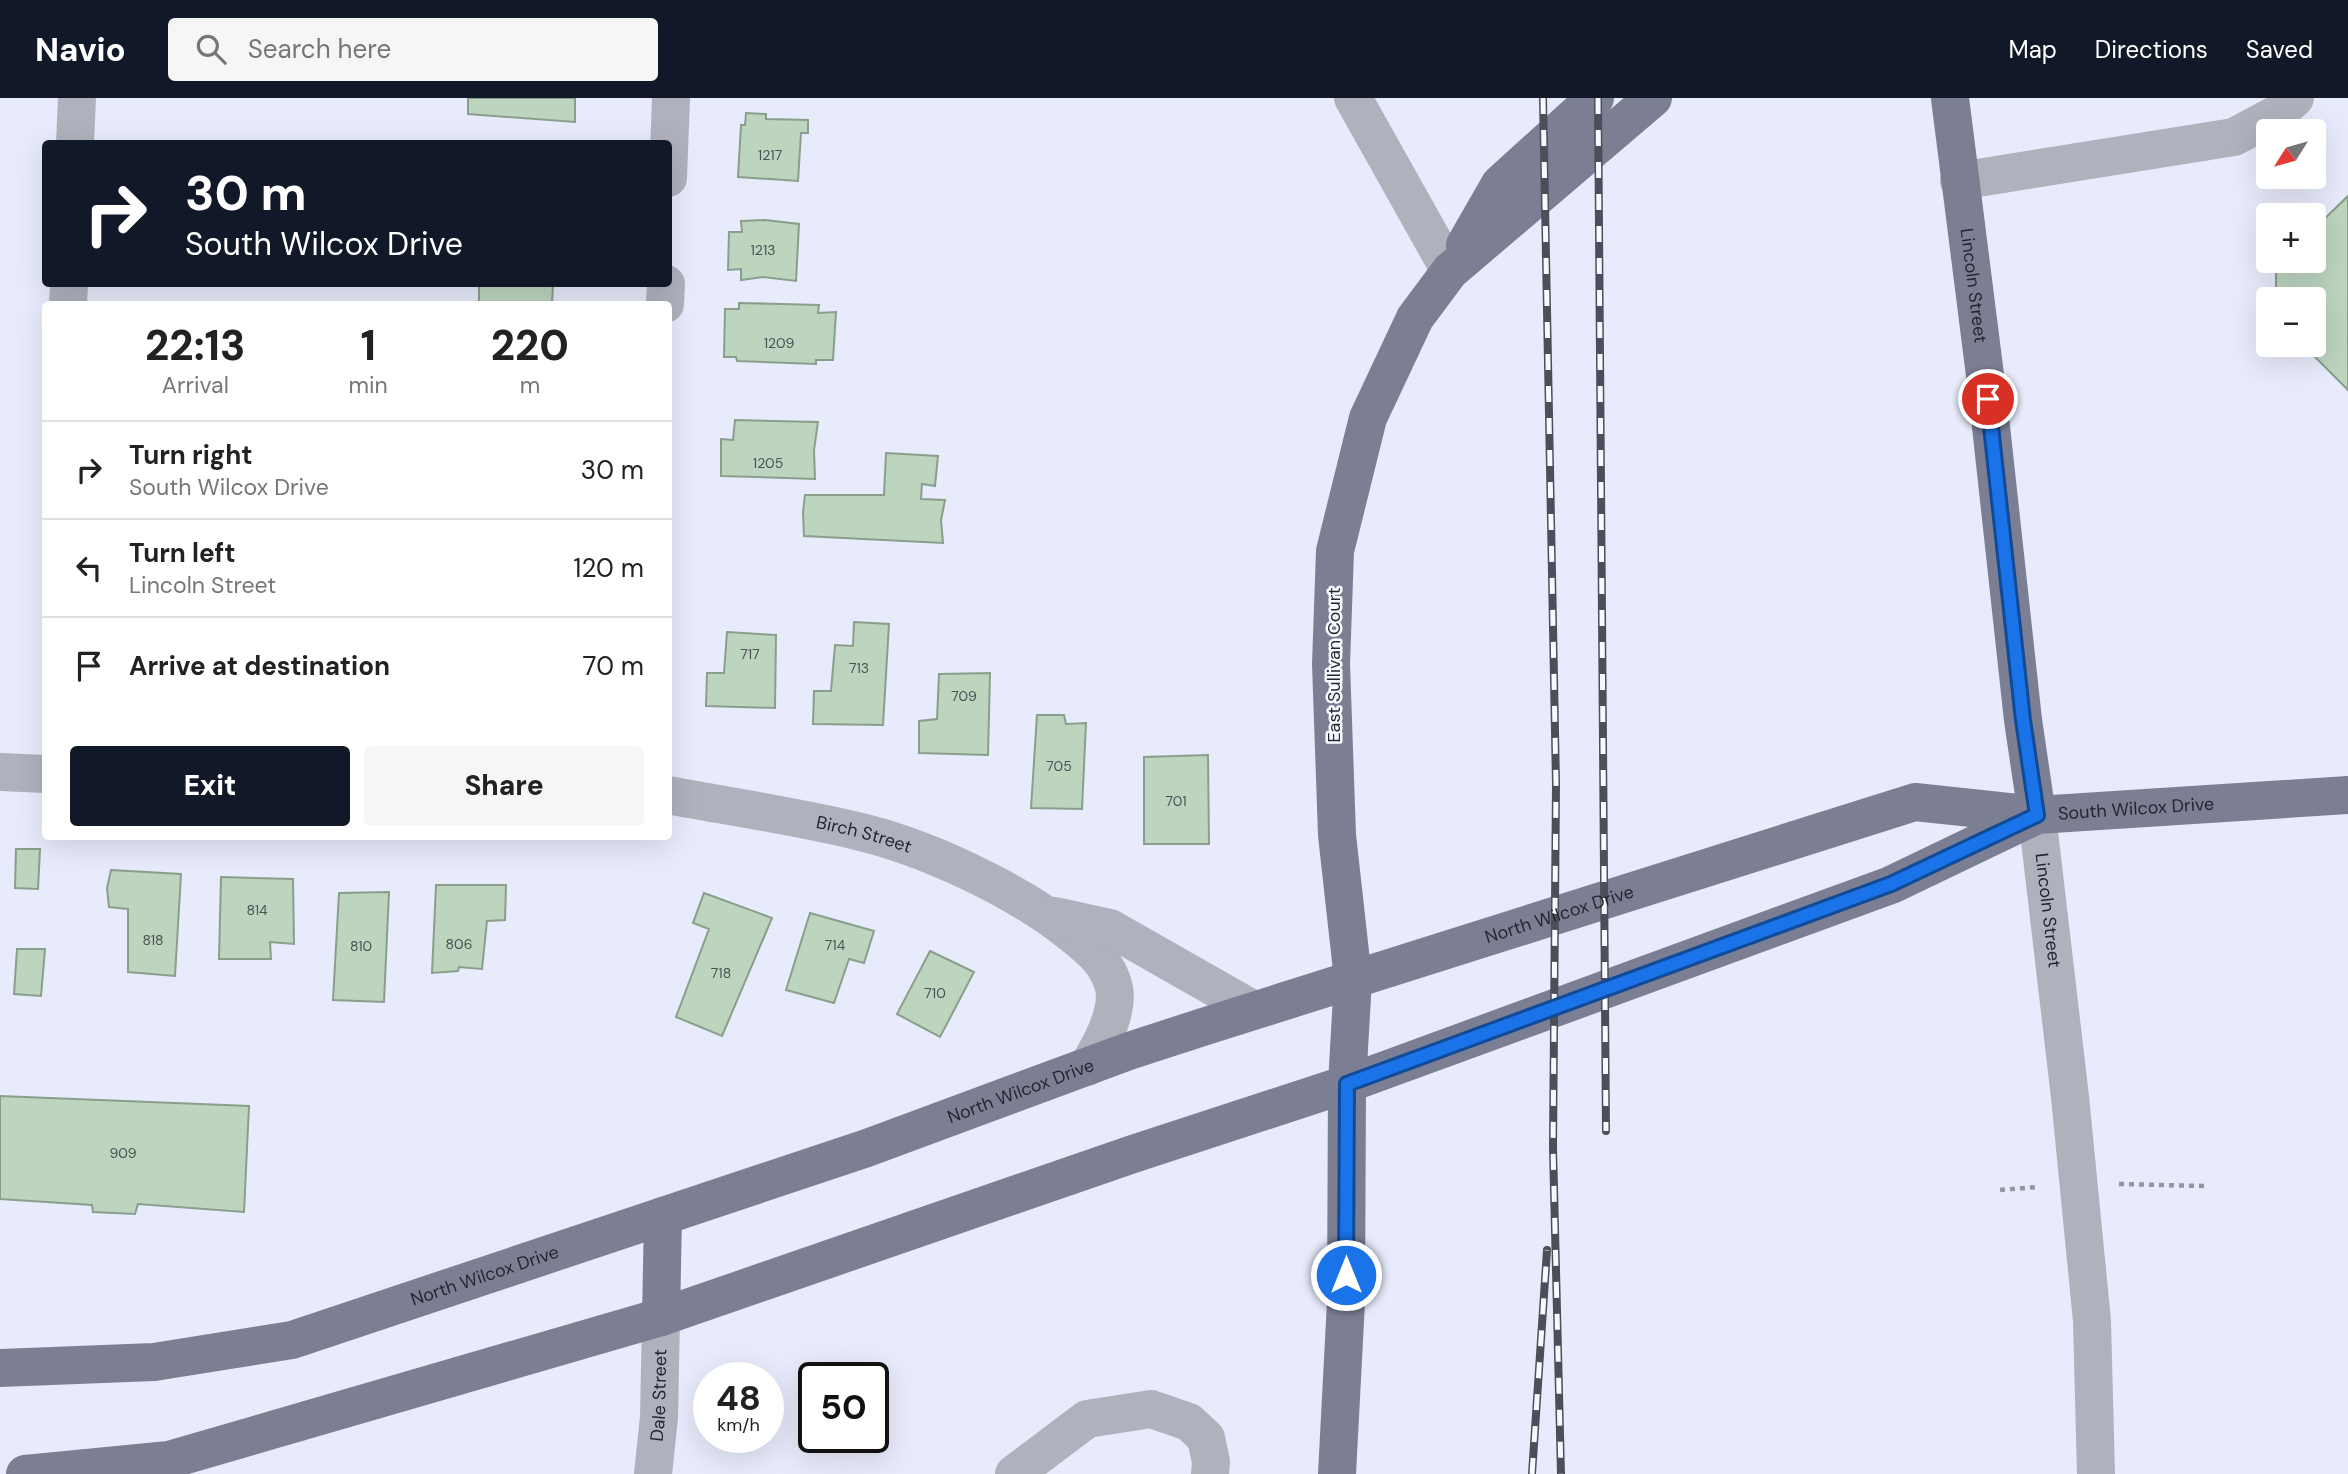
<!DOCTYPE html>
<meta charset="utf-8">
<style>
body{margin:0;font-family:"DM Sans",sans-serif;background:#f6f6f6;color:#222;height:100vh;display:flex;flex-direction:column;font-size:26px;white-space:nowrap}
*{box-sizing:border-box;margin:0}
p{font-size:23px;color:#767676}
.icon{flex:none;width:38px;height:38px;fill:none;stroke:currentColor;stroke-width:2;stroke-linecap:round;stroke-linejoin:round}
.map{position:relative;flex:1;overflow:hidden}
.panel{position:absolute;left:42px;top:203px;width:630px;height:539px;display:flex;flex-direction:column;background:#fff;border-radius:7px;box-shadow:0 7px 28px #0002}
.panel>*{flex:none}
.guide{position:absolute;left:42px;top:42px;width:630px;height:147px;border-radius:7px;box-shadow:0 7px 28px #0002;background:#111827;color:#fff;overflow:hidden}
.needle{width:46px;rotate:233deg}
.fabs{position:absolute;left:2256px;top:21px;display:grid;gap:14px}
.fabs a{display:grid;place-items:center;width:70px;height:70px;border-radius:7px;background:#fff;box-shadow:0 7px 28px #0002;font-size:35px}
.speed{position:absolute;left:693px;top:1264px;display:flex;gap:14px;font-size:35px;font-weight:700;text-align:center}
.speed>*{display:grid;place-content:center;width:91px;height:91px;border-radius:50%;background:#fff;box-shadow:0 7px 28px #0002;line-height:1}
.speed small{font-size:18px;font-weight:400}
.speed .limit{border:4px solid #111;border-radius:10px;background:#fff;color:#111}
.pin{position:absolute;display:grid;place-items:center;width:60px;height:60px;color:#fff;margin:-30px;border:4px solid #fff;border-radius:50%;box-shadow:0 2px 7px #0007}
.me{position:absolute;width:77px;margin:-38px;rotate:0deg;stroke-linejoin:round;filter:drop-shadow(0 0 5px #0008)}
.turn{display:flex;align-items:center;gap:24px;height:147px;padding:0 28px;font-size:32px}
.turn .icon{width:91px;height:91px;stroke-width:2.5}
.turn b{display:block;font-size:49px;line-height:60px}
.eta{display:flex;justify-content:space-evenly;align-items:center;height:119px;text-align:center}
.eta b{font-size:42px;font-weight:800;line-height:49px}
.button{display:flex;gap:14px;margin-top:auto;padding:14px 28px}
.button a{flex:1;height:80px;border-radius:7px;background:#111827;color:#fff;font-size:28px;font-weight:800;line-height:80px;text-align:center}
.button a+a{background:#f6f6f6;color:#222}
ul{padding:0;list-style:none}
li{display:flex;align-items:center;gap:21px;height:98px;padding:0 28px;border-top:2px solid #e0e0e0}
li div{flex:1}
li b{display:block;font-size:26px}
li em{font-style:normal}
header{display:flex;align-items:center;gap:42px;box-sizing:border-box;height:98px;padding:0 35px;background:#111827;color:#fff}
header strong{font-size:33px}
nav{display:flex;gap:38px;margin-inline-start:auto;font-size:24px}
.search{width:490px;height:63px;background:#f6f6f6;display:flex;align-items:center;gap:18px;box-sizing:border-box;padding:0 24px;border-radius:7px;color:#767676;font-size:26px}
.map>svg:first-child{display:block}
</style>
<header>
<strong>Navio</strong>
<div class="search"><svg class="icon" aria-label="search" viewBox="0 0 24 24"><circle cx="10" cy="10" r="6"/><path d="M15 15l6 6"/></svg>Search here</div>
<nav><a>Map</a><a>Directions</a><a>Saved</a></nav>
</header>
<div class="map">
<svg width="2348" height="1376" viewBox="0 0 2348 1376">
<rect width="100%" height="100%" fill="#e8ebfb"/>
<path fill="#bdd4bf" stroke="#899f8c" stroke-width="2" d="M468 0H575V24L468 16Z
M746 15 766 16V21L808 22V35H801L798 83 738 79 741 27H745Z
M2348 98V292L2303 247H2314V201H2276V166L2280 163H2314V131Z
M765 122 799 126 796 183 763 179 741 182V171L728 172 729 134H742L741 123Z
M479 186H553L552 206H479Z
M739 205 819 207 818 215 836 214 833 262H816V266L737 263 736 259H724L725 211H739Z
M735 322 818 324 814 352 815 381 721 378V341L733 342Z
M886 355 938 358 935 388 922 386 921 401 945 402 941 422 943 445 804 438 803 414 805 397H884Z
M854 524 889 526 883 627 813 626 814 593H831L835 547 853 548Z
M727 534 776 537 775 610 706 608 707 575H724Z
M990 575 988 657 919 655V623L937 621 939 576Z
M1037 617H1064L1066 626 1086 625 1082 711 1031 710Z
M1208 657 1209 746H1144V659Z
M16 751H40L38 791 15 790Z
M111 772 181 776 175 878 128 874V811L109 809 107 790Z
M221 779 293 781 294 846 270 844 271 861H219Z
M436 787H506L505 822 487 823 482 871 459 869 458 873 432 875Z
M389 794 384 904 333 902 339 795Z
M704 795 772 820 722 938 676 919 709 831 693 825Z
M810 815 874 833 864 865 849 861 834 905 786 892Z
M17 851H45L41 898 14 896Z
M930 853 974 874 940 939 897 916Z
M0 998 249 1008 244 1114 138 1106 135 1116 93 1114 92 1107 0 1101Z"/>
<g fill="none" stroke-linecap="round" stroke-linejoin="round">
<path stroke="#9395a3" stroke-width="4.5" stroke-dasharray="5 5" stroke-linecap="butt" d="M2119 1086 2205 1088
M2000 1092 2037 1089"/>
<g stroke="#afb1bd" stroke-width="38">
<path d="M1353 0 1450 173"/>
<path d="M75 46 77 0"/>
<path d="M668 80 671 0"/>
<path d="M1959 83 2234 39 2277 16 2295 0"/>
<path d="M68 206 69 186"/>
<path d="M665 206 666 186"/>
<path d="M0 674 46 676"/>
<path id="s1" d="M668 697C731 709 795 718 857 733 925 749 1013 790 1068 833 1088 849 1108 863 1114 890 1119 914 1100 949 1087 969"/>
<path id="s2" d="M2037 717 2070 999 2092 1223 2096 1376"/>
<path d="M1055 818 1110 830 1254 912"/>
<path id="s3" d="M653 1376 659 1319 661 1219"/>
<path d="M1014 1376 1087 1321 1151 1311 1189 1324 1206 1340 1211 1364 1210 1376"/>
</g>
<g stroke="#7c7f94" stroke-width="38">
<path id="s4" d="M1950 0 1988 301 2023 622 2037 717"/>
<path d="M1465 147 1500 86 1595 0"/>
<path d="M661 1219 663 1118"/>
<path id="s5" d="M0 1270 154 1264 292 1242 867 1050 1129 953 1206 928 1915 704 2037 717"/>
<path id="s6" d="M25 1376 169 1362 661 1219 1133 1056 1347 986 1891 787 2037 717 2348 697"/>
<path d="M1337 1376 1346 1204 1347 986 1353 881 1337 737 1331 566 1335 453 1368 320 1415 220 1450 173 1653 0"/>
</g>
<g stroke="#4d4e5a" stroke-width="8">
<path id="rail" d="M1543 0 1556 686 1553 1050 1561 1376
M1598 0 1606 1033
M1532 1376 1547 1152"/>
</g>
<use href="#rail" stroke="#f8f9fe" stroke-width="5" stroke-dasharray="16" stroke-linecap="butt"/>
</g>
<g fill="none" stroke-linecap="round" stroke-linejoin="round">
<g stroke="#114b97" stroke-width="18">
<path id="route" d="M1346 1177 1347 986 1891 786 2037 717 2023 622 1988 301"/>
</g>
<use href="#route" stroke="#1a73e8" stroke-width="12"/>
</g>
<g text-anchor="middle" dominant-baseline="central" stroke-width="5" stroke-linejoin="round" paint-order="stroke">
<g font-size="14" fill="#4b5254">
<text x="770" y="57">1217</text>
<text x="763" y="152">1213</text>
<text x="779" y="245">1209</text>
<text x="768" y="365">1205</text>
<text x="750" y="556">717</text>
<text x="859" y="570">713</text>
<text x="964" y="598">709</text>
<text x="1059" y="668">705</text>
<text x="1176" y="703">701</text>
<text x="257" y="812">814</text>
<text x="153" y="842">818</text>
<text x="459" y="846">806</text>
<text x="835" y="847">714</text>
<text x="361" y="848">810</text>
<text x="721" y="875">718</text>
<text x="935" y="895">710</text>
<text x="123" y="1055">909</text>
</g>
<g font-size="18" fill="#252630" stroke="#f8f9fe">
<text stroke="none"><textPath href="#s4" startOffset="189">Lincoln Street</textPath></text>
<text transform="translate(1334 567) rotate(-90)">East Sullivan Court</text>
<text stroke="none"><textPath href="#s6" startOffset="2222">South Wilcox Drive</textPath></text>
<text stroke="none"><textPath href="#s1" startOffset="200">Birch Street</textPath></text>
<text stroke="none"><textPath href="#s2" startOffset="96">Lincoln Street</textPath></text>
<text stroke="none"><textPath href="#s5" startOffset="1631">North Wilcox Drive</textPath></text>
<text stroke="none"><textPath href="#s5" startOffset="1064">North Wilcox Drive</textPath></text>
<text stroke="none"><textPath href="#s5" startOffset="497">North Wilcox Drive</textPath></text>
<text stroke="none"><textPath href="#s3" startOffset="79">Dale Street</textPath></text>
</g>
</g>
</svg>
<div class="fabs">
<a><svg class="needle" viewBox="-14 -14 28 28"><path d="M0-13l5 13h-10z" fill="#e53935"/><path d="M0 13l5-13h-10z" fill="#767676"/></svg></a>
<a>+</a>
<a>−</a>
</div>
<div class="speed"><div>48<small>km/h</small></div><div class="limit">50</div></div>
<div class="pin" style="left:1988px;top:301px;background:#d93025"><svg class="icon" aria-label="arrive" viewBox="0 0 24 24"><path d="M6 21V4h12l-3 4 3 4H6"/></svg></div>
<svg class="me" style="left:1346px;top:1177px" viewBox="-20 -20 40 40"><circle r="17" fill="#1a73e8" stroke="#fff" stroke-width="3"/><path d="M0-11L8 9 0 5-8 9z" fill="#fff"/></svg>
<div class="guide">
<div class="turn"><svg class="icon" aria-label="right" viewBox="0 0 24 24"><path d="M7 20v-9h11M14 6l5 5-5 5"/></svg><div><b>30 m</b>South Wilcox Drive</div></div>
</div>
<section class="panel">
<div class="eta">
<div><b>22:13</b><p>Arrival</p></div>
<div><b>1</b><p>min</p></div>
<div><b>220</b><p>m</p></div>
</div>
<ul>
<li><svg class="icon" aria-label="right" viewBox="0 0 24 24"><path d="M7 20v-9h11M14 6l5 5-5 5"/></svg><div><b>Turn right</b><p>South Wilcox Drive</p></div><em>30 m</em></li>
<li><svg class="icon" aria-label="left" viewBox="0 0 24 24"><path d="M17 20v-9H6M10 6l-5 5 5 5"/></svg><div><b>Turn left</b><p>Lincoln Street</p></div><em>120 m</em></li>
<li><svg class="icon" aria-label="arrive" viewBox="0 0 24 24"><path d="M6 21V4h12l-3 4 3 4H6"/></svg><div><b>Arrive at destination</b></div><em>70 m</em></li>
</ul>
<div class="button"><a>Exit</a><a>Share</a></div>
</section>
</div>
